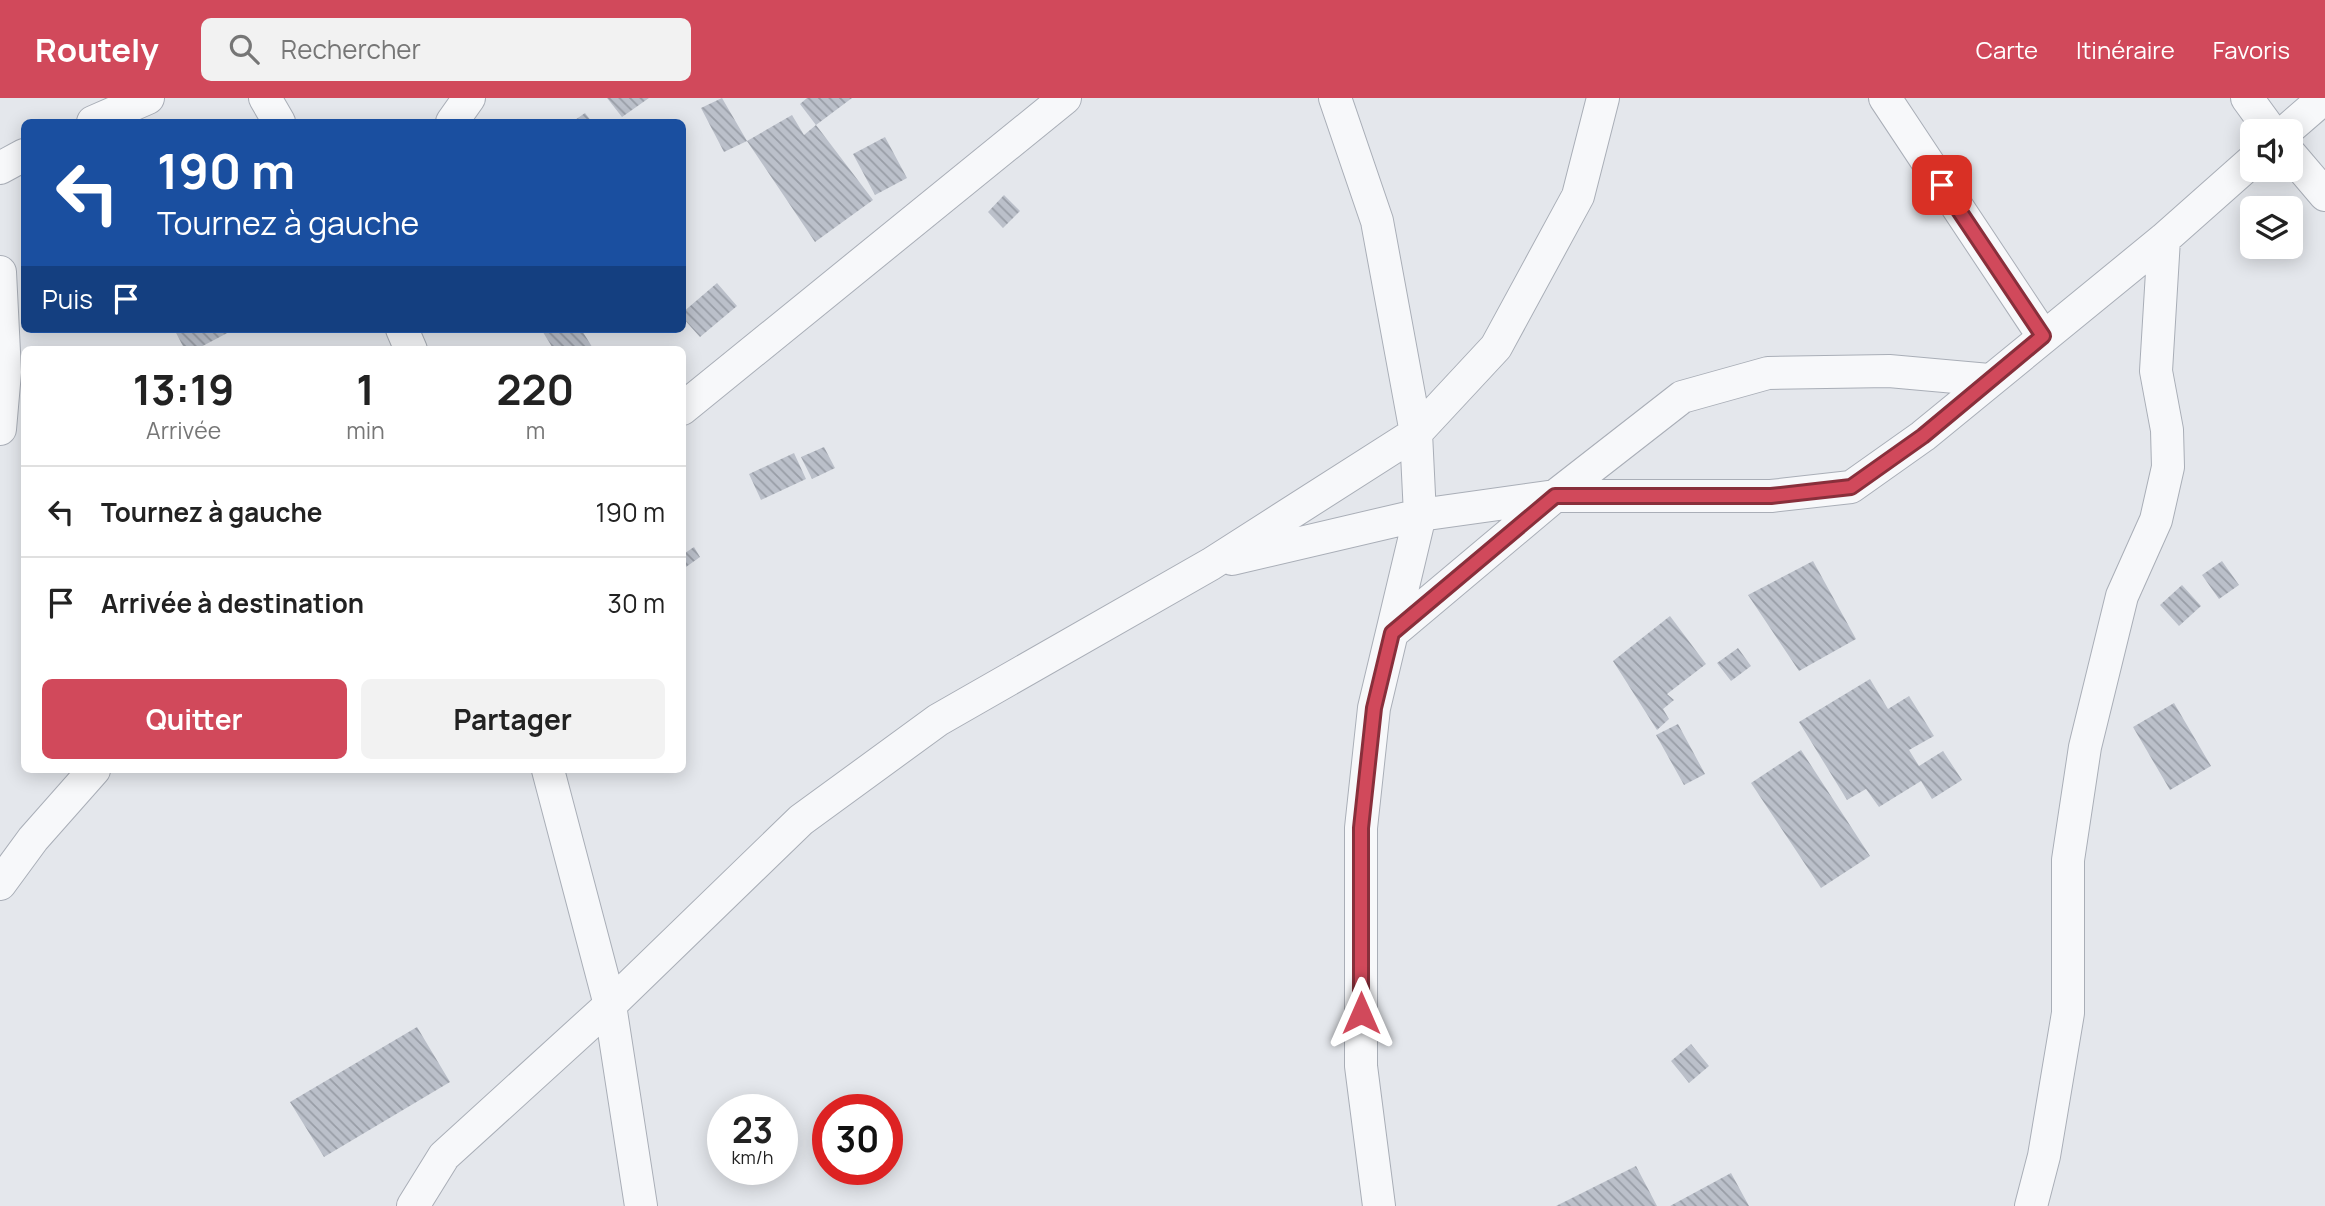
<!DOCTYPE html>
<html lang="fr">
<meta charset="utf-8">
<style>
body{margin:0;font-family:Manrope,sans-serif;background:#f2f2f2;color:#222;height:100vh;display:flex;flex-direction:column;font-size:26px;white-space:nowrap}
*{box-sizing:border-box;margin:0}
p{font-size:23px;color:#767676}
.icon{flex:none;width:38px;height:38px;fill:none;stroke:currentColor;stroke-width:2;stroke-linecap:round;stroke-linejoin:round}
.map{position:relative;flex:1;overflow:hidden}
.side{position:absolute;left:21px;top:248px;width:665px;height:427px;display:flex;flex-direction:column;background:#fff;border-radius:10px;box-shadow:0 4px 18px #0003}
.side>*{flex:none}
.hud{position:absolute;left:21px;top:21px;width:665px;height:214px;border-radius:10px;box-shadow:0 4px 18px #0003;background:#1a4fa0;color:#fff;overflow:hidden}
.fabs{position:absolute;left:2240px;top:21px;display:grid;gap:14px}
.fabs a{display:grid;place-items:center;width:63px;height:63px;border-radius:10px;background:#fff;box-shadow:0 4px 18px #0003;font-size:35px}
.speed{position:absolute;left:707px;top:996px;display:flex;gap:14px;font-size:35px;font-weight:700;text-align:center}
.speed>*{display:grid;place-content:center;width:91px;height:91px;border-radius:50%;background:#fff;box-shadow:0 4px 18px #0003;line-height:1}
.speed small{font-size:18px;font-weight:400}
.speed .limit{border:10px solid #d22;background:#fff;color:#111}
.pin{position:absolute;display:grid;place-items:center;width:60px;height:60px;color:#fff;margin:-30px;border-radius:14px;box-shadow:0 4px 10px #0006}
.me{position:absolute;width:77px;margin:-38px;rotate:0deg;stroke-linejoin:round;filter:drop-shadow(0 0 5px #0008)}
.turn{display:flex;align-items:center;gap:24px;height:147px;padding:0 21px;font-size:32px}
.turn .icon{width:91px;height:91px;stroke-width:2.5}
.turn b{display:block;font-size:49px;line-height:60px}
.then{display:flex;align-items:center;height:66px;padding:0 21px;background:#0003;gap:14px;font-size:26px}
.eta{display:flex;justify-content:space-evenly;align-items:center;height:119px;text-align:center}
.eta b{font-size:42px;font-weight:700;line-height:49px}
.cta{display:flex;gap:14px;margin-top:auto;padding:14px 21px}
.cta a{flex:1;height:80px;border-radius:10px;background:#d1495b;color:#fff;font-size:28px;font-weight:700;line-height:80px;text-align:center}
.cta a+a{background:#f2f2f2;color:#222}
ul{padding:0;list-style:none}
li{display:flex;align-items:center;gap:21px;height:91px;padding:0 21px;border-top:2px solid #e0e0e0}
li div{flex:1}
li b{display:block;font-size:26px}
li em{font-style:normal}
header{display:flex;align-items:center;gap:42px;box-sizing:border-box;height:98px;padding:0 35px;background:#d1495b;color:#fff}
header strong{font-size:33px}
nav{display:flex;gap:38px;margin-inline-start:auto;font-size:24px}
.search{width:490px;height:63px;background:#f2f2f2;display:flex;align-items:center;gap:18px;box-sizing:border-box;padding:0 24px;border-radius:10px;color:#767676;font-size:26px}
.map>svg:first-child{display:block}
</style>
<header>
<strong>Routely</strong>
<div class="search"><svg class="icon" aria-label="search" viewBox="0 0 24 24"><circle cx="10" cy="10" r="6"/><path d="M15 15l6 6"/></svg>Rechercher</div>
<nav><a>Carte</a><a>Itinéraire</a><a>Favoris</a></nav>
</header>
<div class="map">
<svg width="2325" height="1108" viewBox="0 0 2325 1108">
<defs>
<pattern id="building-back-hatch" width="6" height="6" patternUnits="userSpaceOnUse" patternTransform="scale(1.75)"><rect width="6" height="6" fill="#bbc0ca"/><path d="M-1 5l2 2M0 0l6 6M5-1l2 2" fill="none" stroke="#989da6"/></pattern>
</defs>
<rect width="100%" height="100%" fill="#e4e7ec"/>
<path fill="url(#building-back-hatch)" d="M607 0H649L622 19Z
M722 0 747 43 724 54 701 10Z
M807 0H852L816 27 800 6Z
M585 15 592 24H572Z
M792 17 804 37 816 27 873 102 815 144 747 43Z
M885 39 907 80 875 97 853 56Z
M1004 97 1020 113 1003 130 988 114Z
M717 185 737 208 700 239 682 219V215Z
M174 231H235L195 252H185Z
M541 231H581L594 252H554Z
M824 349 835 370 812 381 801 359Z
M794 355 806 381 761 402 749 376Z
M694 449 700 459 686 469 682 457Z
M1813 463 1856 541 1799 573 1748 497Z
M2222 463 2239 487 2219 501 2202 477Z
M2182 487 2201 508 2179 528 2160 507Z
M1670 518 1706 566 1667 596 1674 602 1663 611 1669 621 1657 632 1613 563Z
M1738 550 1751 568 1731 583 1717 565Z
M1870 581 1888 611 1909 598 1934 638 1909 652 1919 668 1943 653 1962 682 1932 701 1921 683 1879 709 1866 691 1847 702 1799 624Z
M2174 605 2211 668 2170 692 2133 629Z
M1678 626 1705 676 1684 687 1656 637Z
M1801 652 1870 758 1821 790 1751 685Z
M417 929 450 984 324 1059 290 1004Z
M1691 946 1709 968 1689 985 1671 963Z
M1636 1068 1657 1108H1556Z
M1731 1075 1749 1108H1670Z"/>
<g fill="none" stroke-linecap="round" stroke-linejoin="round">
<g stroke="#a9aeb7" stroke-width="34">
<path id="street" d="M265 0 279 24
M1335 0 1377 123 1416 335 1420 417 1374 610 1361 730V968L1379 1108
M1885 0 2043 238
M2247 0 2271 33
M93 24 148 0
M452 24 469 0
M2286 33 2324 0
M2291 57 2325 97
M0 70 24 57
M0 174 5 274 0 331
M402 231 411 252
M682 311 1065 0
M1232 461 1420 417 1555 398H1771L1851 389 1923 338 2164 141 2252 63
M1392 535 1555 398 1682 299 1768 275 1889 273 1989 282
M548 672 610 907 641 1108
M0 786 33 741 94 672
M413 1108 444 1058 610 907 801 722 938 622 1211 466 1416 335 1496 249 1578 98 1603 0
M2031 1108 2044 1058 2068 915V762L2085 649 2122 498 2156 422 2168 369 2167 332 2156 273 2164 141"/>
</g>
<use href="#street" stroke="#f7f8fa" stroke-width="32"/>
</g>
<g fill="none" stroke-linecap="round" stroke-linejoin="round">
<g stroke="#882f3b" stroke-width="18">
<path id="route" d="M1361 915V730L1374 610 1392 535 1555 398H1771L1851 389 1923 338 2043 238 1942 87"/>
</g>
<use href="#route" stroke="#d1495b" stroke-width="12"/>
</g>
</svg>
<div class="fabs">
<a><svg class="icon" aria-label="sound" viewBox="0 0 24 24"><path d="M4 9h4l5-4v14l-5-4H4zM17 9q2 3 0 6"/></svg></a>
<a><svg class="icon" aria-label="layers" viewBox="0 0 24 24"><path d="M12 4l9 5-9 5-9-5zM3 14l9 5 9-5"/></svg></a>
</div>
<div class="speed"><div>23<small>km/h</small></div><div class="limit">30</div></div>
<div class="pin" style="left:1942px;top:87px;background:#d93025"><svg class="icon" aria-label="arrive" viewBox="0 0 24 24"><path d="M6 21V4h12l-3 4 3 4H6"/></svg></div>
<svg class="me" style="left:1361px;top:915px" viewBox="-20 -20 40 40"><path d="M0-17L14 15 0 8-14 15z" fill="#d1495b" stroke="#fff" stroke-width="4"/></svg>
<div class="hud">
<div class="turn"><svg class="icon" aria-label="left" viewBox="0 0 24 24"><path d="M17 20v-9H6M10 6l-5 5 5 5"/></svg><div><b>190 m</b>Tournez à gauche</div></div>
<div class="then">Puis<svg class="icon" aria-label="arrive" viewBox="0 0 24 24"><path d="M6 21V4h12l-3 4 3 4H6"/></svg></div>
</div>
<section class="side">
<div class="eta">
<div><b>13:19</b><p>Arrivée</p></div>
<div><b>1</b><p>min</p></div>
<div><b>220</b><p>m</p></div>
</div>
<ul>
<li><svg class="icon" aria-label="left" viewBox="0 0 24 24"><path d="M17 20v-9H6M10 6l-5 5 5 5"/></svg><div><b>Tournez à gauche</b></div><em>190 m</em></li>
<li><svg class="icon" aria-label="arrive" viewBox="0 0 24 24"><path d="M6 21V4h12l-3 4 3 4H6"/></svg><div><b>Arrivée à destination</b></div><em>30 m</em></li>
</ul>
<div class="cta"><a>Quitter</a><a>Partager</a></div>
</section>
</div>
